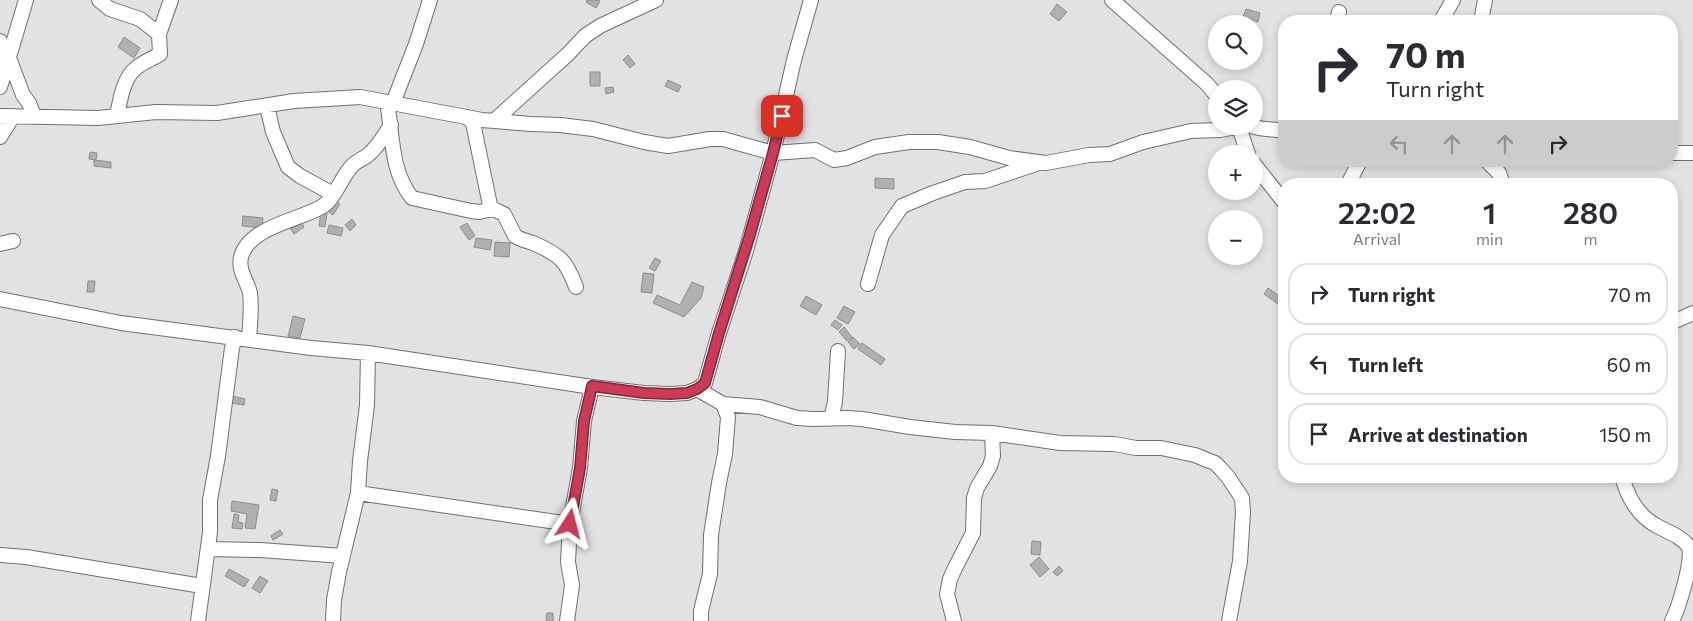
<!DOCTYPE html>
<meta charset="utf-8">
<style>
body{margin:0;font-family:Commissioner,sans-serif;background:#f2f2f3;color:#2b2b33;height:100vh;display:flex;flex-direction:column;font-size:19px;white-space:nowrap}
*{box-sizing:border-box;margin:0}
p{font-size:16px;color:#7c7c81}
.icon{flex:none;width:28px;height:28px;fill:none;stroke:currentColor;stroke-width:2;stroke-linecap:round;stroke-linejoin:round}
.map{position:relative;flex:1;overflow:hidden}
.panel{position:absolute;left:1278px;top:178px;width:400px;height:305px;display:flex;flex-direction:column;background:#fff;border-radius:20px;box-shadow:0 2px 8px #0003}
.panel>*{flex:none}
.hud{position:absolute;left:1278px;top:15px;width:400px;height:152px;border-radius:20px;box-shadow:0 2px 8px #0003;background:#fff;color:#2b2b33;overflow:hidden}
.buttons{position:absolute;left:1208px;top:15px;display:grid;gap:10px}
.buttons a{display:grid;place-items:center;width:55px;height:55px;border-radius:50%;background:#fff;box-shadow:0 2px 8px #0003;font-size:25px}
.pin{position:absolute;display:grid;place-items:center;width:42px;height:42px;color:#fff;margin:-21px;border-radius:10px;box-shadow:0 2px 8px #0006}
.me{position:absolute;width:55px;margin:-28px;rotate:9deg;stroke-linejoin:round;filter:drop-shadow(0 0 4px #0008)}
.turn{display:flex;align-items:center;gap:18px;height:105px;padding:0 25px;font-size:22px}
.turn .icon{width:65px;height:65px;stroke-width:2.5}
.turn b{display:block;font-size:35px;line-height:42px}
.lanes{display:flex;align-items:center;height:48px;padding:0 25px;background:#0003;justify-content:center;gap:25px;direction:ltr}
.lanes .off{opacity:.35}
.eta{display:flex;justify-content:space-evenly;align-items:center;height:85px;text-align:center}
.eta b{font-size:30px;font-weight:600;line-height:35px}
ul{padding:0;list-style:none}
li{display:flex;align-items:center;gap:15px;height:62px;margin:0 10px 8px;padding:0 15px;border:2px solid #e1e1e2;border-radius:20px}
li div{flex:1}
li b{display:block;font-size:19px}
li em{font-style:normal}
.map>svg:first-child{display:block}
</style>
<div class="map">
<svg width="1693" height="621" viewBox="0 0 1693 621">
<rect width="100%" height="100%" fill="#e1e2e3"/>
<path fill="#b1b0af" stroke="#8f8d8d" d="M587 0H597L600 1 596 8 586 2Z
M1057 4 1067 12 1059 21 1050 14Z
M1246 9 1260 13 1258 22 1243 17Z
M124 37 140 48 134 58 118 47Z
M628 55 635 64 630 68 623 60Z
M590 72H600V86H590Z
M668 80 681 86 678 92 665 86Z
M613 87 614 92 606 94 605 88Z
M786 113 792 115 789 123 801 128 798 136 780 129Z
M90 152 97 153 96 160 89 159Z
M94 160 111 162V168L94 166Z
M875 178 894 179V189L875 188Z
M332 198 340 204 333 215 325 209Z
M321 212 327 213 325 227 319 226Z
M243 216 263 218 262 228 242 226Z
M352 219 356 225 350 231 345 225Z
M301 221 304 227 294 234 290 228Z
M467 223 475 236 469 240 460 227Z
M329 225 343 228 341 236 327 233Z
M476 238 492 240 490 250 474 247Z
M495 242 510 243 509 257 494 256Z
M655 258 661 261 655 271 649 268Z
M643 273 654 274 652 293 641 292Z
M88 281H95L94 292H87Z
M692 282 704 287 701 298 684 317 653 303 657 295 680 305Z
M1268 288 1282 298 1278 304 1264 294Z
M806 296 822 305 816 315 800 306Z
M844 306 855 312 848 324 837 318Z
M293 316 305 319 300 338 288 336Z
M835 320 842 325 838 330 831 325Z
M844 327 852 337 847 341 839 332Z
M853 337 860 344 854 349 848 342Z
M862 343 885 359 881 365 858 349Z
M232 396 245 399 244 405 231 403Z
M272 489 278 490 276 501 270 500Z
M232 501 259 505 255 529 245 528 247 514 231 511Z
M234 514 239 515 238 522 243 523 242 529 232 528Z
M280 530 283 534 273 540 271 536Z
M1032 541 1041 542 1040 555 1031 554Z
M1039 557 1049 569 1040 577 1030 565Z
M1059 566 1063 571 1057 576 1053 572Z
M229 569 249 580 244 587 225 576Z
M260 576 268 581 260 593 252 588Z
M547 613H553V621H546Z"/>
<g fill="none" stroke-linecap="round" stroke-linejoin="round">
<g stroke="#6f7071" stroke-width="16">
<path id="minor" d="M99 0 110 9 140 19 159 34
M1112 0 1207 84 1216 95
M1337 21 1339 12
M1441 21 1453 0
M1481 21 1485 0
M0 41 2 71
M9 58 23 95 29 103 34 116
M0 87 26 0
M387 102C393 135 390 170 412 198L471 211 479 212 493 209
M393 103 416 44 430 0
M267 106 273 132 288 167 300 176 333 194
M0 116 98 118 156 112 217 113 294 101 360 97 482 120 531 124 560 125 593 129 644 142 668 146 710 139H723L773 153 815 150 834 160 847 158 875 147 909 142H938L970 147 1009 158 1046 163 1089 155 1110 154 1143 142 1191 131 1220 130 1242 126
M117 116C120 101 123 78 136 68 143 62 152 59 160 54L159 34 171 0
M467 117 473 123 490 205 493 209 504 214 515 236C521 240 527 241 533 243 560 255 566 260 576 287
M495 120 568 54 585 36 600 26 656 0
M1251 126C1262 130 1273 129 1284 131
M1239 127 1248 154
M0 137 13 116
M1671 153H1693
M1487 161 1499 173 1503 184
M1254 164 1284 202
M1348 184 1360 161
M0 244 13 241
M868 284 882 235 902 206 933 193 965 182 985 181 1036 164
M0 299 121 323 311 348 368 353 592 387 644 393 670 394 687 393 697 389 705 383 719 333 746 251 773 153 794 60 811 0
M1671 323 1693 313
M249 339C250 324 252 308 250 293 247 280 238 271 241 257 249 226 301 220 323 206 335 198 342 176 352 166 356 161 363 159 368 155 378 147 384 136 391 125
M697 389 723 404 728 417 725 454 719 483 711 535 710 574 701 611V621
M723 404 760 407 797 418 813 419 848 418 862 419 910 427 955 432 992 433 1060 443 1114 444 1136 448H1161L1195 455 1207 460 1215 463 1220 468 1228 477 1242 498 1243 512 1240 561 1229 621
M831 419 835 402 838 351
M1622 476C1627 496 1638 516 1657 526 1668 532 1681 536 1689 547 1693 561 1679 607 1672 621
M358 493 570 524
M208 549 260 550 343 556
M0 555 26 557 202 586
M198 621 210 532V500L218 456 232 348 235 337
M333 621 334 600 339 572 358 493 360 461 367 405 368 353
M567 621 572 585 568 562 570 524 580 468 584 421 592 387
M954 621 947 594 950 579 955 568 973 533 974 498 977 488 990 466 993 456 992 433"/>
</g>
<use href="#minor" stroke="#fff" stroke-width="14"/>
</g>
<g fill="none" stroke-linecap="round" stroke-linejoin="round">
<g stroke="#842638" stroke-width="12">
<path id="route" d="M570 524 580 468 584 421 592 386 644 393 670 394 687 393 697 389 705 383 719 333 749 238 773 153 782 116"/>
</g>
<use href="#route" stroke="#cb3a56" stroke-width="9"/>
</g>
</svg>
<div class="buttons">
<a><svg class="icon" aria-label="search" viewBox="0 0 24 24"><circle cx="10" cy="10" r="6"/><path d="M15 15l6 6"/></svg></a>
<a><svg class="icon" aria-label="layers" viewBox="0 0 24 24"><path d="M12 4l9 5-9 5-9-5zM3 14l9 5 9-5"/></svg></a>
<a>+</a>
<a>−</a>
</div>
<div class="pin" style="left:782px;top:116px;background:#d93025"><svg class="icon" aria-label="arrive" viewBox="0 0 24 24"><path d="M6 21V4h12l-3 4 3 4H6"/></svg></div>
<svg class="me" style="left:570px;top:524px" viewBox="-20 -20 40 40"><path d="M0-17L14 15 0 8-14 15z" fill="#cb3a56" stroke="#fff" stroke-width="4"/></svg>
<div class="hud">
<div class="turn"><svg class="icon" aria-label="right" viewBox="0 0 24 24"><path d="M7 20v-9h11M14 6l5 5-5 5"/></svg><div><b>70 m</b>Turn right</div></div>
<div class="lanes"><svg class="icon off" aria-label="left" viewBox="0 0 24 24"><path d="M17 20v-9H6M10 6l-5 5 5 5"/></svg><svg class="icon off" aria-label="ahead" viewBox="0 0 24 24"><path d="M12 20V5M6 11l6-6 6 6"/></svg><svg class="icon off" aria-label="ahead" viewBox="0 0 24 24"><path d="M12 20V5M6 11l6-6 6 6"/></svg><svg class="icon" aria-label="right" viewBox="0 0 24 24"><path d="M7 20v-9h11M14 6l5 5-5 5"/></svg></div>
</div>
<section class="panel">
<div class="eta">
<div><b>22:02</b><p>Arrival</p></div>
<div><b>1</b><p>min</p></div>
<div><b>280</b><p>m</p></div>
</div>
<ul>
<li><svg class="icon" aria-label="right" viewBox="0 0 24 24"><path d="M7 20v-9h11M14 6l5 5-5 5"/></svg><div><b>Turn right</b></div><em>70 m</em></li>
<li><svg class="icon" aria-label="left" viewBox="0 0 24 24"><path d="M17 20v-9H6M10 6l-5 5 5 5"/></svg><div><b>Turn left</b></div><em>60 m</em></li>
<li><svg class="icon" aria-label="arrive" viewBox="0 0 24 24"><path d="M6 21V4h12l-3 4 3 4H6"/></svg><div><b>Arrive at destination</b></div><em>150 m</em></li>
</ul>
</section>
</div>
